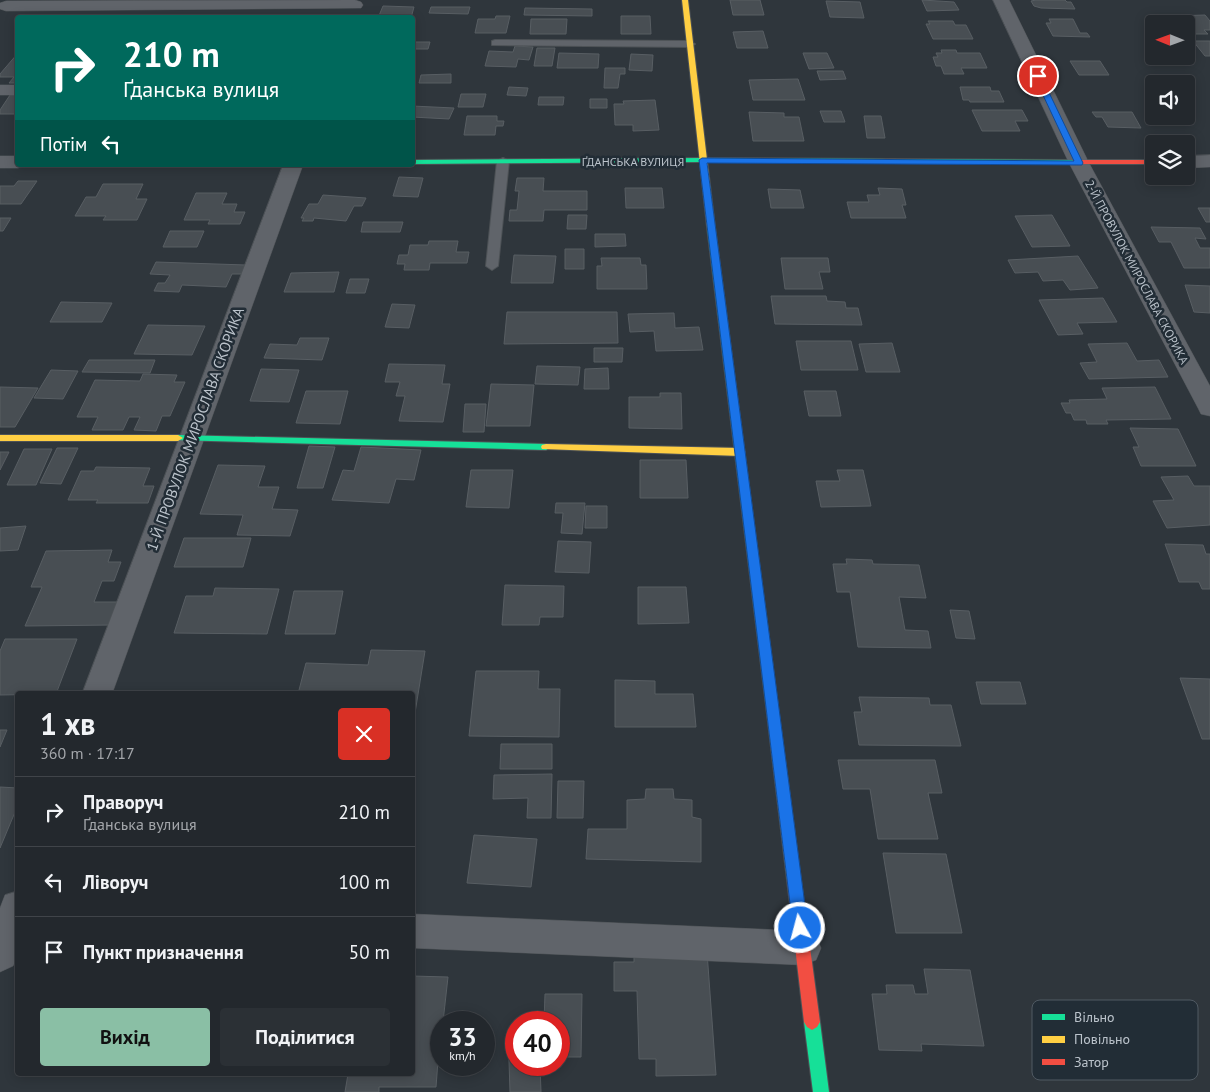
<!DOCTYPE html>
<html lang="uk">
<meta charset="utf-8">
<style>
body{margin:0;font-family:"PT Sans",sans-serif;background:#2b3035;color:#f1f3f6;height:100vh;display:flex;flex-direction:column;font-size:19px;white-space:nowrap}
*{box-sizing:border-box;margin:0}
p{font-size:16px;color:#a3a6aa}
.icon{flex:none;width:28px;height:28px;fill:none;stroke:currentColor;stroke-width:2;stroke-linecap:round;stroke-linejoin:round}
.map{position:relative;flex:1;overflow:hidden}
.panel{position:absolute;left:15px;top:691px;width:400px;height:385px;display:flex;flex-direction:column;background:#23282d;border-radius:5px;box-shadow:0 2px 12px #0003,0 0 0 1px #404449}
.panel>*{flex:none}
.banner{position:absolute;left:15px;top:15px;width:400px;height:152px;border-radius:5px;box-shadow:0 2px 12px #0003,0 0 0 1px #404449;background:#00695c;color:#fff;overflow:hidden}
.needle{width:32px;rotate:271deg}
.buttons{position:absolute;left:1145px;top:15px;display:grid;gap:10px}
.buttons a{display:grid;place-items:center;width:50px;height:50px;border-radius:5px;background:#23282d;box-shadow:0 2px 12px #0003,0 0 0 1px #404449;font-size:25px}
.speed{position:absolute;left:430px;top:1011px;display:flex;gap:10px;font-size:25px;font-weight:700;text-align:center}
.speed>*{display:grid;place-content:center;width:65px;height:65px;border-radius:50%;background:#23282d;box-shadow:0 2px 12px #0003,0 0 0 1px #404449;line-height:1}
.speed small{font-size:12px;font-weight:400}
.speed .limit{border:8px solid #d22;background:#fff;color:#111}
.pin{position:absolute;display:grid;place-items:center;width:42px;height:42px;color:#fff;margin:-21px;border:2px solid #fff;border-radius:50%;box-shadow:0 1px 5px #0007}
.me{position:absolute;width:55px;margin:-28px;rotate:353deg;stroke-linejoin:round;filter:drop-shadow(0 0 4px #0008)}
.turn{display:flex;align-items:center;gap:18px;height:105px;padding:0 25px;font-size:22px}
.turn .icon{width:65px;height:65px;stroke-width:2.5}
.turn b{display:block;font-size:35px;line-height:42px}
.then{display:flex;align-items:center;height:48px;padding:0 25px;background:#0003;gap:10px;font-size:19px}
.round{display:grid;place-items:center;flex:none;width:52px;height:52px;border-radius:5px;background:#2b3035}
.headline{display:flex;align-items:center;justify-content:space-between;height:85px;padding:0 25px}
h1{font-size:30px;font-weight:700;line-height:38px}
.button{display:flex;gap:10px;margin-top:auto;padding:10px 25px}
.button a{flex:1;height:58px;border-radius:5px;background:#8abfa5;color:#111;font-size:20px;font-weight:700;line-height:58px;text-align:center}
.button a+a{background:#2b3035;color:#f1f3f6}
ul{padding:0;list-style:none}
li{display:flex;align-items:center;gap:15px;height:70px;padding:0 25px;border-top:1px solid #404449}
li div{flex:1}
li b{display:block;font-size:19px}
li em{font-style:normal}
.map>svg:first-child{display:block}
</style>
<div class="map">
<svg width="1210" height="1092" viewBox="0 0 1210 1092">
<rect width="100%" height="100%" fill="#2f363c"/>
<path fill="#484e53" stroke="#585e63" d="M730 0H760L764 15H733Z
M922 0 954 2 959 10 927 11Z
M1036 0H1065L1067 2H1071L1075 9 1041 8 1034 6 1031 1Z
M826 1 860 2 864 18 830 17Z
M383 6 414 7 411 18H378Z
M431 7H470L468 14 429 13Z
M525 8 592 9V16L524 15Z
M1205 15 1210 21V30H1204L1208 34H1188L1186 24H1180L1173 16Z
M496 16H510L506 33H475L478 19H495Z
M621 16H650L651 34H621Z
M531 19H567L566 34H530Z
M1049 19H1073L1080 33H1087L1090 37 1053 36 1046 23H1051Z
M928 21H953L955 25H966L973 39H933L926 24H930Z
M763 31 768 48H737L733 32Z
M1193 41H1210V56H1205Z
M412 42H430L428 49H412Z
M515 46 533 47 529 60 518 59 516 67 485 66 489 51 513 52Z
M537 48H555L552 66H534Z
M941 50H956L957 53H980L987 68H961L964 74H944L941 66H936L933 57H938L936 53H942Z
M18 53V83H9L14 77H0V74Z
M559 53 599 54 598 68H557Z
M803 53H827L834 68 809 69Z
M631 54 653 55 652 71 629 70Z
M1070 61H1100L1109 75H1079Z
M605 68H625V74H620L618 88H604Z
M817 71H843L846 79 820 80Z
M451 74V83H419L421 75Z
M798 79 805 100H753L749 80Z
M509 87 528 88 526 96 507 95Z
M960 87H990L991 91H999L1004 102H970L969 100H963Z
M461 94H486L483 107H458Z
M10 95H18V114H0V110Z
M539 97H564L563 105H538Z
M590 99H607V108H590Z
M655 100 659 130 633 131V125H615L614 104H624L623 101Z
M412 106 454 108 449 119 412 117Z
M972 110H1022L1028 121H1015L1020 131H982Z
M820 111H841L845 122H824Z
M749 112 784 113V117H799L804 141H753Z
M1092 112H1132L1141 128 1108 127 1102 117H1096Z
M467 116H497V121H504L503 126H496L495 135H464Z
M864 116H881L885 138H867Z
M399 177 423 178 418 197 393 196Z
M517 178H544L543 191H587V210H544L543 221H509L510 210H517L519 191H515Z
M18 181H37L21 204H0V186H14Z
M103 184H143L136 199H147L137 220H103L106 216H75L86 197H96Z
M625 188H662L664 208H626Z
M878 188 902 189 906 205H902L906 218H851L847 202H869L867 195H880Z
M768 189 800 190 804 208H771Z
M196 193H227L222 204H237L234 212H245L240 224H208L210 220H184Z
M323 195 366 198 362 206H354L346 221 314 218 313 221H302L304 218H301L309 204H318Z
M1198 208H1210V222H1206Z
M568 215H587L586 229H567Z
M1052 215 1070 246 1032 247 1015 216Z
M0 218H11L3 231H0Z
M363 222H403L400 232H361Z
M1151 227 1200 228 1206 239 1195 238 1200 248H1210V268H1184L1171 242H1159Z
M170 231H204L197 247H163Z
M595 234H625L626 246 595 247Z
M429 241H458L456 252H469L467 263H430L429 270H404L405 264H397L399 255H408L410 245H428Z
M565 249H584V269H565Z
M514 255 556 256 553 283H511Z
M1078 256 1098 288 1070 290 1063 280 1043 281 1038 272 1015 273 1008 260Z
M601 258H640L641 265H646L647 289H597V266H602Z
M781 258H828L830 272H819L823 289H785Z
M156 262 246 265 242 274H232L226 287 182 285 179 292 154 291 158 283H165L170 275 150 274Z
M339 272 334 292H284L291 273Z
M350 279H369L365 293H346Z
M1185 285 1210 286V313L1194 312Z
M771 296H826L827 301 845 302 846 308H858L862 325 775 324Z
M1103 298 1117 322 1077 323 1083 334 1058 335 1039 300Z
M61 302 112 303 102 322H50Z
M392 304 415 305 409 328 385 327Z
M507 312H617L618 343 504 344Z
M674 313 675 328 699 327 703 350 656 351 654 331 630 332 628 314Z
M148 325 205 326 192 355 134 354Z
M300 338H329L322 360 264 358 270 344 297 345Z
M796 341H851L858 370H801Z
M892 343 900 372H866L859 344Z
M1127 343 1137 361 1159 360 1168 377 1089 379 1080 363 1097 362 1088 344Z
M594 348H623L622 362H594Z
M89 360H155L150 373 82 372Z
M389 364 445 365 442 384H450L443 422 399 421 405 396H396L400 382H385Z
M537 366 580 367 578 385 535 384Z
M608 368 609 389H584L585 369Z
M261 369 299 370 289 402 250 401Z
M51 370 78 371 63 399 34 398Z
M143 374 177 375 174 382H185L170 416H162L156 431 134 430 140 417H129L123 430H92L98 417H77L95 380 140 381Z
M491 384 534 385 530 426H486Z
M0 387 38 388 15 427H0Z
M1155 387 1171 419 1106 420 1108 424H1087L1086 420H1074L1071 413H1066L1061 403H1070L1069 400 1107 399 1102 388Z
M306 391H348L340 424 296 423Z
M804 391H836L841 416H809Z
M660 393H681L682 429 629 428V397H660Z
M465 404H486L484 432H463Z
M1130 428 1178 429 1196 466H1141L1133 447H1139Z
M309 446 335 447 323 488H297Z
M361 447 421 450 414 480 396 479 389 503 332 500 343 470 354 471Z
M57 448H78L61 484 40 483Z
M24 449H52L36 485H7Z
M0 452H9L0 470Z
M640 460H686L688 498H640Z
M218 465 265 466 258 487H279L272 509 298 510 290 536 237 535 243 515 200 514Z
M96 467 150 468 143 486H154L148 503H96L98 500H68L81 471H94Z
M471 470H513L509 508 466 507Z
M837 470H863L871 506 821 507 816 481H840Z
M1188 476 1194 486H1210V525L1167 528 1153 501 1174 500 1161 477Z
M556 503H585L582 534 561 533 563 513H555Z
M586 506H607V528H585Z
M26 526 18 550 0 551V528Z
M184 538H251L243 567H174Z
M558 541 591 542 589 573 555 572Z
M1165 544 1203 545 1206 554H1210V589H1202L1199 582H1179Z
M112 550 108 562H121L114 581H102L94 602H121L113 625 25 626 42 587H31L46 551Z
M846 559 872 560 873 564 919 565 926 598 899 597 905 630 928 631 931 648 858 647 850 592H837L833 564H847Z
M505 585 564 586 563 617H540L539 625H502Z
M638 587H686L689 623 638 624Z
M215 588 279 589 267 634 174 633 186 596H213Z
M294 591H343L335 634H285Z
M950 610 969 611 975 639 956 638Z
M5 639H77L56 694 0 695V651Z
M371 650 425 651 415 713H412V694H298L306 663 368 665Z
M476 671H539L538 689H560L559 737 469 736Z
M1180 678 1210 679V739H1202Z
M615 680 655 681V694H693L696 727H615Z
M976 682H1020L1026 704H981Z
M859 697 929 698 930 705H951L961 746 859 745 854 712H862Z
M0 730H7L0 747Z
M501 744H552V769H500Z
M838 760H935L942 793H928L938 839H878L870 789H843Z
M552 774 551 818H527L528 798 493 799 494 775Z
M558 781H584L583 818H557Z
M0 787 18 788V805L0 848Z
M646 789H673L674 799 692 800V817L701 819V862L586 859 588 829H627V800L645 799Z
M474 835 537 839 531 887 467 883Z
M883 853 946 854 962 933H896Z
M707 952 716 1075 656 1076V1059H639L637 991H614V962H634V953Z
M924 969 970 970 984 1046 921 1044 922 1051 879 1050 872 994H887L886 985H913L915 994H928Z
M412 976 448 977 443 1022H441L436 1087H379V1092H345L348 1074H412Z
M545 994H582L581 1057H559V1022H544Z
M508 1031H516V1065H540L541 1092H510Z"/>
<g fill="none" stroke-linecap="round" stroke-linejoin="round">
<g stroke="#4d5256" stroke-width="2">
<path id="lane" d="M495 40 690 41 695 44 690 47 492 45V41Z
M503 158 509 161 498 266 492 270 486 266 497 161Z"/>
</g>
<g stroke="#4d5256" stroke-width="1">
<path id="street" d="M355 0 361 2 363 5 361 8 6 11 0 9V3L6 1Z
M993 0H1009L1089 163 1210 386V416L1201 414 1198 408 1069 163Z
M0 85H18V95H0Z
M1210 155V167L1186 168V156Z
M0 156H18V165H25L18 168H0Z
M283 165H303L112 694H82Z
M18 891V956L13 966 0 972V908L5 895Z
M412 914 803 931 816 936 821 948 816 960 803 965 412 948Z"/>
</g>
<g stroke="#4d5256" stroke-width="2">
<path id="fast" d="M702 158 1076 160 1080 162 1076 164 702 162 412 164V160Z
M711 224 715 227 778 706 776 710 772 711 768 710 766 706 707 227Z
M178 435 546 444 551 447 546 450 174 440 173 438Z
M812 1014 817 1017 820 1022 829 1092H813L804 1022 807 1017Z"/>
</g>
<g stroke="#4d5256" stroke-width="2">
<path id="slow" d="M682 0H688L715 227 711 230 707 227Z
M0 435H178L183 438 178 441H0Z
M546 444 740 448 745 452 740 456 542 449 541 447 542 445Z
M772 701 776 702 778 706 801 880 799 885 794 887 789 885 787 880 766 706 768 702Z"/>
</g>
<g stroke="#4d5256" stroke-width="2">
<path id="jam" d="M1073 160H1154V164H1076L1072 162Z
M794 873 799 875 801 880 820 1022 817 1027 812 1030 807 1027 804 1022 787 880 789 875Z"/>
</g>
<use href="#lane" fill="#60646a" fill-rule="evenodd"/>
<use href="#street" fill="#60646a" fill-rule="evenodd"/>
<use href="#fast" fill="#16e098" fill-rule="evenodd"/>
<use href="#slow" fill="#ffcf43" fill-rule="evenodd"/>
<use href="#jam" fill="#f24e42" fill-rule="evenodd"/>
</g>
<path fill="#1a73e8" stroke="#114b97" d="M1035 75 1041 76 1083 163 1082 165 707 163 808 928 805 933 800 935 795 933 793 928 699 160 702 158 1074 161 1034 76Z"/>
<g text-anchor="middle" dominant-baseline="central" stroke-width="5" stroke-linejoin="round" paint-order="stroke">
<g font-size="12" fill="#bbc3cb" stroke="#222d36">
<text x="633" y="161">ҐДАНСЬКА ВУЛИЦЯ</text>
<text transform="translate(1137 272) rotate(62)">2-Й ПРОВУЛОК МИРОСЛАВА СКОРИКА</text>
</g>
<g font-size="15" fill="#bbc3cb" stroke="#222d36">
<text transform="translate(195 429) rotate(-70)">1-Й ПРОВУЛОК МИРОСЛАВА СКОРИКА</text>
</g>
</g>
<rect x="1032" y="1000" width="166" height="80" rx="8" fill="#222d36" stroke="#505a63" stroke-width="1"/>
<rect x="1042" y="1014" width="23" height="6" fill="#16e098"/>
<rect x="1042" y="1036" width="23" height="7" fill="#ffcf43"/>
<rect x="1042" y="1059" width="23" height="6" fill="#f24e42"/>
<g font-size="14" fill="#bbc3cb">
<text x="1074" y="1022">Вільно</text>
<text x="1074" y="1044">Повільно</text>
<text x="1074" y="1067">Затор</text>
</g>
</svg>
<div class="buttons">
<a><svg class="needle" viewBox="-14 -14 28 28"><path d="M0-13l5 13h-10z" fill="#e53935"/><path d="M0 13l5-13h-10z" fill="#a3a6aa"/></svg></a>
<a><svg class="icon" aria-label="sound" viewBox="0 0 24 24"><path d="M4 9h4l5-4v14l-5-4H4zM17 9q2 3 0 6"/></svg></a>
<a><svg class="icon" aria-label="layers" viewBox="0 0 24 24"><path d="M12 4l9 5-9 5-9-5zM3 14l9 5 9-5"/></svg></a>
</div>
<div class="speed"><div>33<small>km/h</small></div><div class="limit">40</div></div>
<div class="pin" style="left:1038px;top:76px;background:#d93025"><svg class="icon" aria-label="arrive" viewBox="0 0 24 24"><path d="M6 21V4h12l-3 4 3 4H6"/></svg></div>
<svg class="me" style="left:800px;top:928px" viewBox="-20 -20 40 40"><circle r="17" fill="#1a73e8" stroke="#fff" stroke-width="3"/><path d="M0-11L8 9 0 5-8 9z" fill="#fff"/></svg>
<div class="banner">
<div class="turn"><svg class="icon" aria-label="right" viewBox="0 0 24 24"><path d="M7 20v-9h11M14 6l5 5-5 5"/></svg><div><b>210 m</b>Ґданська вулиця</div></div>
<div class="then">Потім<svg class="icon" aria-label="left" viewBox="0 0 24 24"><path d="M17 20v-9H6M10 6l-5 5 5 5"/></svg></div>
</div>
<section class="panel">
<div class="headline"><div><h1>1 хв</h1><p>360 m · 17:17</p></div><a class="round" style="background:#d93025;color:#fff"><svg class="icon" aria-label="close" viewBox="0 0 24 24"><path d="M6 6l12 12M18 6L6 18"/></svg></a></div>
<ul>
<li><svg class="icon" aria-label="right" viewBox="0 0 24 24"><path d="M7 20v-9h11M14 6l5 5-5 5"/></svg><div><b>Праворуч</b><p>Ґданська вулиця</p></div><em>210 m</em></li>
<li><svg class="icon" aria-label="left" viewBox="0 0 24 24"><path d="M17 20v-9H6M10 6l-5 5 5 5"/></svg><div><b>Ліворуч</b></div><em>100 m</em></li>
<li><svg class="icon" aria-label="arrive" viewBox="0 0 24 24"><path d="M6 21V4h12l-3 4 3 4H6"/></svg><div><b>Пункт призначення</b></div><em>50 m</em></li>
</ul>
<div class="button"><a>Вихід</a><a>Поділитися</a></div>
</section>
</div>
